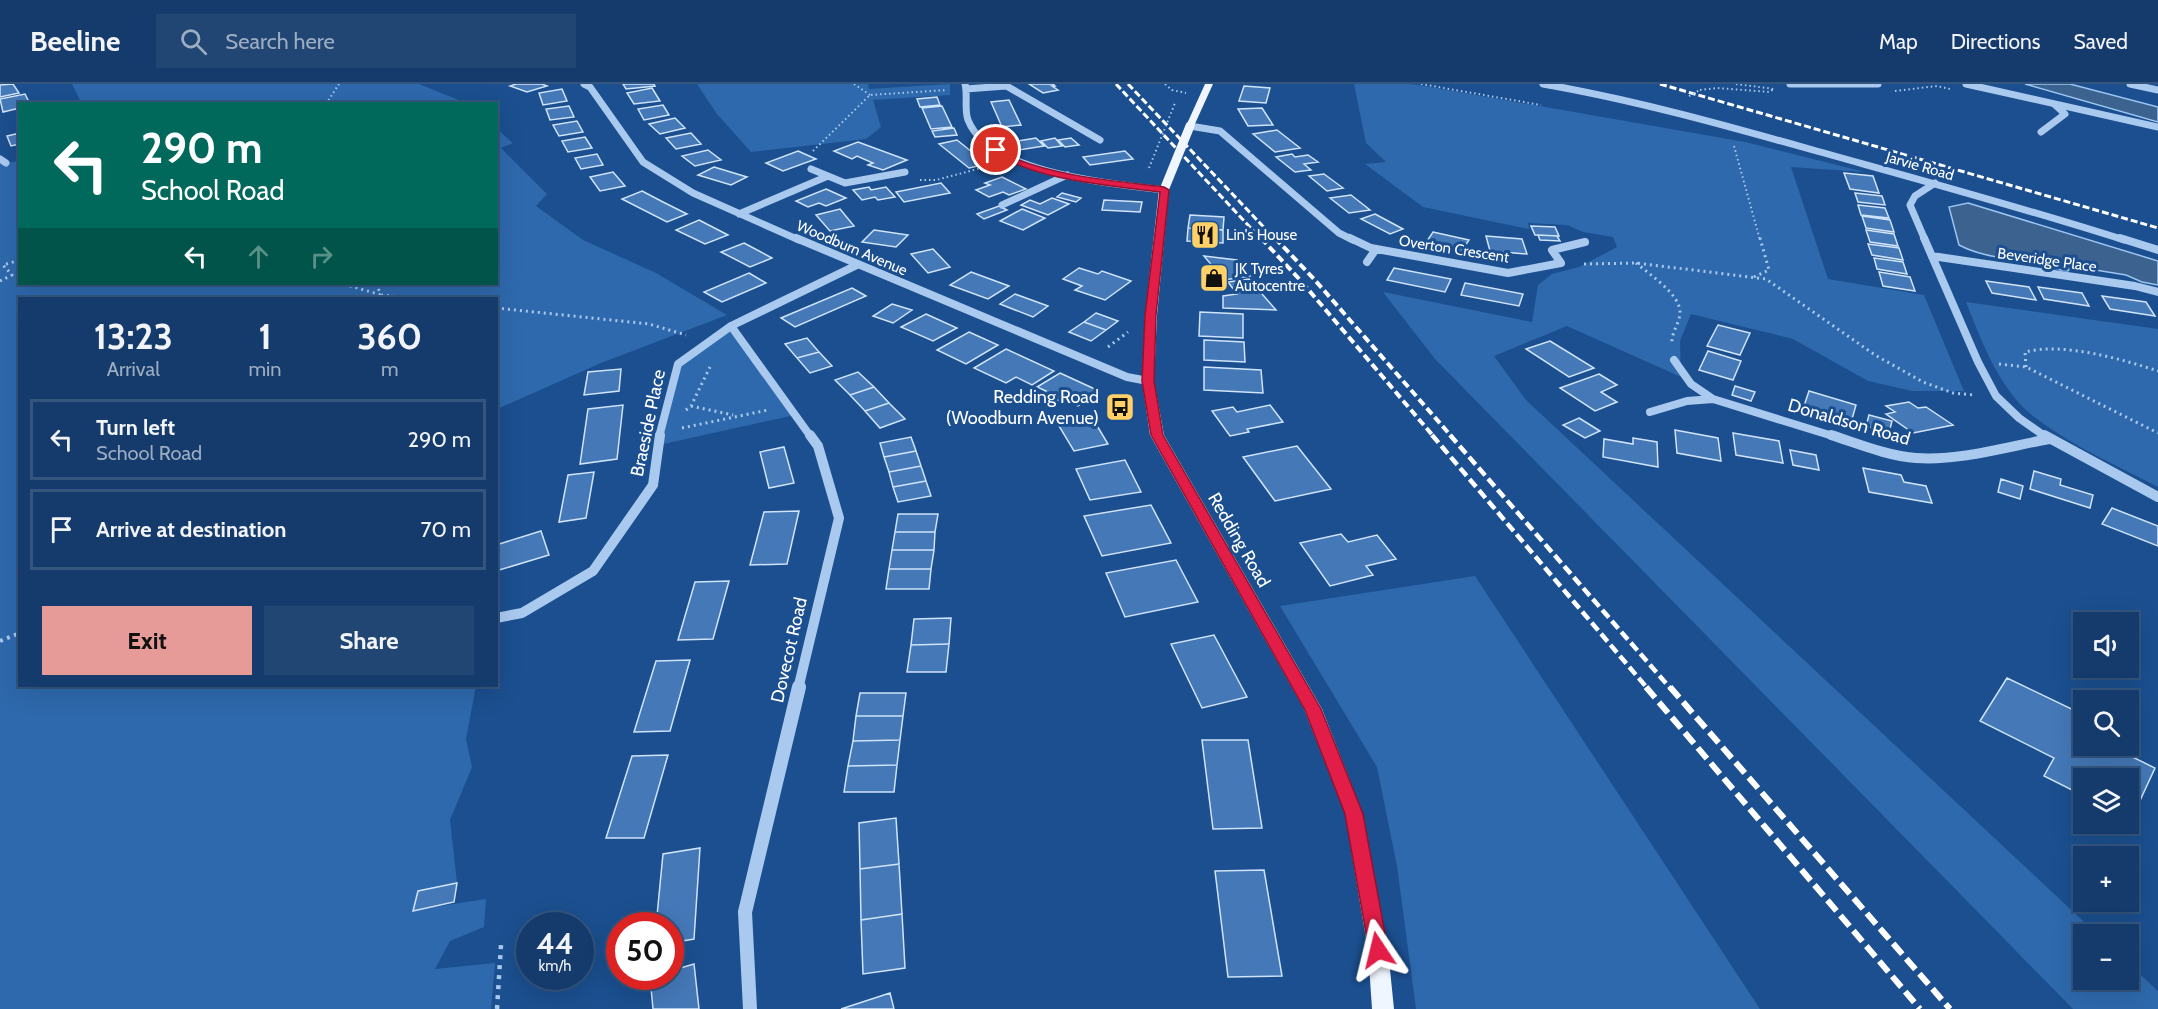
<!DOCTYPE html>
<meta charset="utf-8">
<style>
body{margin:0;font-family:Cabin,sans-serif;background:#214673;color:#f1f3f6;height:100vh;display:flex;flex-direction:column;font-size:22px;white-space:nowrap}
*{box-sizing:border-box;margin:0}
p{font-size:20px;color:#9dadc1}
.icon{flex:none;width:33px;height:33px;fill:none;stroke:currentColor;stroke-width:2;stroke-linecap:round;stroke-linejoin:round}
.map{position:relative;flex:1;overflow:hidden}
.drawer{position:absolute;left:18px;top:213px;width:480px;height:390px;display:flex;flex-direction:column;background:#143b6b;border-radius:0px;box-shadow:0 6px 24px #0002,0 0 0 2px #33557e}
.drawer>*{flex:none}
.hud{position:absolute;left:18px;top:18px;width:480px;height:183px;border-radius:0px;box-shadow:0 6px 24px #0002,0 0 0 2px #33557e;background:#00695c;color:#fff;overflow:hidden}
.tools{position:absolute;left:2073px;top:528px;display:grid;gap:12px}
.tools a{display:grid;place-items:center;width:66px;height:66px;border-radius:0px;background:#143b6b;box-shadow:0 6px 24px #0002,0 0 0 2px #33557e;font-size:30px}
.speed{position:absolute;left:516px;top:828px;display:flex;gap:12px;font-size:30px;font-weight:700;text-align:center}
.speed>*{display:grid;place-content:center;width:78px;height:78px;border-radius:50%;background:#143b6b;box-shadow:0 6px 24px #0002,0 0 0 2px #33557e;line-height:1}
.speed small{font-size:15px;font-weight:400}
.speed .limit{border:9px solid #d22;background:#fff;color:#111}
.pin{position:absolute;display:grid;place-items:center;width:51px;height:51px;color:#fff;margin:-26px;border:3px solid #fff;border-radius:50%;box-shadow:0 2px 6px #0007}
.me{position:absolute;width:66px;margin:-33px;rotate:350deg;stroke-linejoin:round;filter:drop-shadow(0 0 4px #0008)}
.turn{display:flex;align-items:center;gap:21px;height:126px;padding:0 24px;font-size:27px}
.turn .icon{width:78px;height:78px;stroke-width:2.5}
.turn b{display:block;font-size:42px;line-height:51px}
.lanes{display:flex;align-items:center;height:57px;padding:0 24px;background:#0003;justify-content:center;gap:30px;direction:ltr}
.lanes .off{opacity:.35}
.eta{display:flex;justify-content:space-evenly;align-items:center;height:102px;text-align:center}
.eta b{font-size:36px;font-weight:700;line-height:42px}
.cta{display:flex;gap:12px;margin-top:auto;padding:12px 24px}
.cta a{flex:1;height:69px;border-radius:0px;background:#e69b98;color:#111;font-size:24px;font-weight:700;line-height:69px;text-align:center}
.cta a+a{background:#214673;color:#f1f3f6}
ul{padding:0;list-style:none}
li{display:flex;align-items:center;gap:18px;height:81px;margin:0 12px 9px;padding:0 12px;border:3px solid #33557e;border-radius:0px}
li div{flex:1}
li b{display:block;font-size:22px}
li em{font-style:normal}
header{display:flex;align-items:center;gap:36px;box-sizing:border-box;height:84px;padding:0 30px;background:#143b6b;border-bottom:2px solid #33557e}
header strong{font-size:28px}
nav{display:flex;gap:33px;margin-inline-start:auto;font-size:21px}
.search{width:420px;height:54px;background:#214673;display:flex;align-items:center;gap:15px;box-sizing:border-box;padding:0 21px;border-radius:0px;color:#9dadc1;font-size:22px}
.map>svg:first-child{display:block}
</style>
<header>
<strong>Beeline</strong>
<div class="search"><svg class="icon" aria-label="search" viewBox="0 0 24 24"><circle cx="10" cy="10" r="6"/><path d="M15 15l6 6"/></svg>Search here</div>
<nav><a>Map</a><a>Directions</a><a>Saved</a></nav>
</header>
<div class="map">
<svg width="2158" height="925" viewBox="0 0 2158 925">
<rect width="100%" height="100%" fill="#1b4f8f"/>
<path fill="#2e69ad" d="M72 0H419L466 19 82 20Z
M697 0H868L869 5 950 0V11L873 16 881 43 866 55 751 68 717 30Z
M1354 0H1411L1425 2 1745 58 1865 88 1791 83 1828 195 1924 211 1964 307H1912L1868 297 1793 255 1691 230 1680 257 1681 293 1567 242 1494 272 1526 316 2097 850H2084V896H2128L2129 880 2158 907V925H2073L1435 275 1383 208 1532 238 1538 201 1552 190 1579 183 1617 163 1613 153 1583 148 1567 141 1528 139 1529 145 1423 123 1365 80 1386 78 1366 59Z
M497 45 513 59 501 64 547 110 536 122 583 156 656 189 727 231 601 279 497 325 496 214H20V602H476L466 655 472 683 450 736 457 799 418 807 414 826 486 815 484 843 450 857 435 885 495 879 491 925H0V80L19 77 20 200H496Z
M1966 218 2158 245V403C2116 381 2070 361 2033 332 1999 305 1981 256 1966 218Z
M731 242 795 331 659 361 678 280Z
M1475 492 1760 925H1416L1397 782 1377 683 1280 522Z"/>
<path fill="#3c6290" stroke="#9cc4f0" stroke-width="1.5" d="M2025 0H2070L2158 23V38Z
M1968 119 2158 177V201L2142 198 2126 191 2071 182 2068 187C2057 186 2047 182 2036 180 2010 174 1984 174 1959 161L1949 123Z"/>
<path fill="#4478b7" stroke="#cfe3fa" stroke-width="1.5" d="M13 0 19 9 0 13V1Z
M516 0H542L547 2 527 8 510 2Z
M623 0H654L655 2 626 5Z
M1029 0H1053L1055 2H1052L1058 6 1043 9Z
M1244 2 1270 4 1266 19 1239 17Z
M652 4 660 17 634 20 627 9Z
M562 5 567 17 543 21 539 9Z
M25 10 30 20H20V24L3 28 0 15Z
M937 13 940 21 920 23 917 15Z
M1009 16 1021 41 1002 43 991 18Z
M663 21 669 31 644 36 638 25Z
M569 22 574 33 550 36 546 25Z
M942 22 952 43 931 45 922 24Z
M1262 24 1273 41 1248 42 1238 25Z
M675 34 685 44 660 50 649 40Z
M577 37 583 48 559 52 553 41Z
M954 44 957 51 935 53 932 47Z
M1277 46 1300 64 1275 68 1253 50Z
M20 49V60L11 62 7 52Z
M691 49 701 60 676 65 666 54Z
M585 53 592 64 568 68 562 57Z
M1036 54 1044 62 1019 66 1011 58Z
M1055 54 1062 62 1048 64 1041 57Z
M1071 54 1079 61 1065 63 1058 56Z
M957 56 987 80 969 84 939 60Z
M858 58 907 76 883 86 868 81 873 79 857 72 852 75 834 67Z
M708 66 721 76 695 82 682 72Z
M798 67 816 75 783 87 766 79Z
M1125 67 1133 75 1090 81 1083 73Z
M597 70 603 81 581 85 575 74Z
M1292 70 1295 73 1308 71 1318 78 1304 80 1311 86 1295 88 1276 73Z
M714 83 747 93 731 101 698 91Z
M613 88 625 102 600 107 590 93Z
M1844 89 1873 92 1879 109 1850 105Z
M1324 90 1343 104 1327 107 1309 92Z
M1002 93 1026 105 1009 111 1003 108 989 113 976 106 990 101 985 99Z
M941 99 950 109 904 118 896 108Z
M869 103 871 106 886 103 895 113 878 116 875 113 862 116 853 106Z
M826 105 846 114 826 122 819 119 808 123 796 117Z
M642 107 663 118 687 130 667 138 622 115Z
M1062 109 1081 114 1076 118 1057 113Z
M1855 109 1882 112 1885 121 1858 118Z
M1351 111 1370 126 1349 129 1330 114Z
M1052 114 1069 120 1048 131 1021 121 1030 116 1040 120Z
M1104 116 1142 118 1140 128 1102 126Z
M1858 121 1885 124 1889 134 1861 131Z
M999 122 1007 126 984 135 977 130Z
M840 125 854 142 830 147 816 131Z
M1022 125 1045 134 1023 146 1000 137Z
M1375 130 1403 145 1390 150 1361 135Z
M1190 131 1224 133 1223 146 1188 144Z
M1862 132 1890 136 1894 148 1866 144Z
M699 136 728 151 705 160 676 146Z
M1531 142 1555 143 1559 152 1535 151Z
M1188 144 1223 146V159L1187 157Z
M874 146 908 151 896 163 862 158Z
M1866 146 1894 150 1898 162 1870 158Z
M1433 148 1469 156 1461 168 1425 160Z
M1538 151 1557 152 1560 157 1540 156Z
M1486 152 1522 155 1527 170 1490 167Z
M744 159 772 174 750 183 721 168Z
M1868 160 1899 164 1903 176 1872 171Z
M933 165 950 183 928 189 911 170Z
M1204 172 1237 176 1250 192 1224 196Z
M1874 174 1903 178 1907 190 1877 185Z
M1079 184 1098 190 1102 187 1131 197 1105 216 1075 206 1082 202 1063 195Z
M1394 184 1451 195 1445 208 1387 196Z
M971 188 1009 202 988 215 950 201Z
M1879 188 1910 193 1915 207 1883 202Z
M749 189 766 199 722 218 704 208Z
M1249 195 1276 226 1223 224V212L1237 210 1228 198Z
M1986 197 2029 203 2036 216 1992 209Z
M1465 199 1523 210 1519 222 1461 211Z
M2038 203 2082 209 2089 222 2044 215Z
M852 204 866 212 795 243 781 234Z
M1015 210 1048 222 1033 233 1000 220Z
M2102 212 2146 218 2155 232 2110 225Z
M892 220 912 226 893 239 873 232Z
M1200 228 1243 230V254L1199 252Z
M1096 229 1118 237 1106 246 1084 238Z
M926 230 957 244 933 257 901 243Z
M1084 238 1106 246 1091 257 1069 248Z
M1718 241 1750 249 1740 271 1707 262Z
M969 248 998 261 966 280 937 266Z
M807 254 819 268 797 274 785 260Z
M1204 256 1244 258 1245 278 1204 276Z
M1550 257 1594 284 1569 293 1526 265Z
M1006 265 1054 287 1032 301 1016 293 1006 299 974 284Z
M1708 267 1741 277 1733 296 1699 286Z
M819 268 832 282 810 289 797 274Z
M1204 283 1261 286 1263 309 1204 306Z
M621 285 619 307 584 311 588 288Z
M858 288 874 303 850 311 835 296Z
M1060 289 1099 307 1078 322 1062 314 1049 322 1034 315 1046 307 1037 303Z
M1599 290 1617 301 1601 308 1617 318 1595 327 1560 304Z
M1735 302 1755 308 1751 317 1732 311Z
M874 303 889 319 865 327 850 311Z
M1809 307 1856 321 1852 335 1832 330 1830 337 1802 328Z
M1909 318 1918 324 1926 323 1953 341 1913 349 1886 330 1895 328 1886 322Z
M889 319 905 335 880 344 865 327Z
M623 321 617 375 580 380 588 325Z
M1270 321 1283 338 1247 345 1249 348 1230 352 1212 327 1233 323 1237 328Z
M1869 331 1892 337 1889 349 1866 342Z
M1579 334 1600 347 1585 354 1563 341Z
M1093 335 1108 360 1074 367 1059 342Z
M1675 346 1718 354 1721 377 1677 369Z
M1733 349 1779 357 1783 379 1736 371Z
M911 353 916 367 884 373 880 359Z
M1633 354 1657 358 1658 383 1603 373 1604 355 1633 360Z
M1297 362 1331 405 1275 417 1243 373Z
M784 363 794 399 769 404 760 368Z
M1790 366 1816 371 1819 386 1793 381Z
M916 367 921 382 889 388 884 373Z
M1125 376 1141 408 1090 416 1076 385Z
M921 382 926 397 893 403 889 388Z
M1863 384 1901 391 1904 398 1926 402 1932 419 1869 408Z
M2034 387 2061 395 2060 401 2093 411 2090 424 2030 405Z
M594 388 586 434 559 438 568 391Z
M2001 395 2023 402 2020 415 1998 408Z
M926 397 931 412 898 418 893 403Z
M1151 421 1171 459 1102 472 1084 432Z
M2112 424 2158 442V462L2102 440Z
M799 427 787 480 750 481 764 428Z
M898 430H938L935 448H895Z
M541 447 549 471 496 487V461Z
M895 448H935L934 466H892Z
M1341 450 1348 458 1377 451 1396 475 1366 482 1373 491 1330 502 1300 459Z
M892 466H934L931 485H889Z
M1176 476 1198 518 1125 533 1106 489Z
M889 485H931L929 505H886Z
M729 497 713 555 678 556 695 498Z
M951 534 949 560 911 561 914 535Z
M1214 551 1247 613 1202 624 1171 560Z
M949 560 946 588H907L911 561Z
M690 576 670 647 634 648 656 577Z
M2007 594 2084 631V662H2110L2155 684 2131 736 2128 735V694H2084V712L2044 692 2054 674 1980 637Z
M860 609H906L903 632H856Z
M856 632H903L900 656 853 657Z
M900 656 897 681 848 682 853 657Z
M1202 656H1248L1262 744 1213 745Z
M668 671 644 754H606L632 672Z
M897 681 894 708H844L848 682Z
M896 734 899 780 860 785 859 739Z
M700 764 694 855 670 859V842H656L663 770Z
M899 780 902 830 861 836 860 785Z
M1264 786 1282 892 1228 893 1215 787Z
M457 799 454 818 413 827 418 807Z
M902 830 905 884 863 890 861 836Z
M694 880 699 925H653L650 893 670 892V887Z
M890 909 894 925H841Z"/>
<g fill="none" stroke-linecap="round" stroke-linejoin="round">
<path stroke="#a9c9ee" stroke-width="2" stroke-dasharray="1.5 3" stroke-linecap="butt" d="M854 0 870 11
M1165 0 1172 6 1186 9
M1421 0 1541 21
M1736 0 1774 5
M1700 6 1717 4 1770 8 1773 5
M1895 7 1937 2 1950 5
M289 20 328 17
M326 20 339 0
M1734 62 1760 156
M813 67 870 11 947 6
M920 96H936L989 82"/>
<path stroke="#a9c9ee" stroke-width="3" stroke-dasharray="2 4" stroke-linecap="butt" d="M1636 179C1649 190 1680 210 1680 228 1680 239 1671 248 1672 260
M1584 180 1636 179 1766 195 1875 271 1923 298 1953 309 1974 311
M1754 193 1769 186 1760 154
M0 197 12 191 3 181 20 176
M344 200 381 211
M375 200 382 211 409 214
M496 224 649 240 686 251
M1108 263 1128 248
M1999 280 2026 283 2158 349
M2026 283 2025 268C2063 258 2121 275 2158 287
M691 322 733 331
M686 326 691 322 710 283
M682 344 768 326"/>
<path stroke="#a9c9ee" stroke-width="4" stroke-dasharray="3 4.5" stroke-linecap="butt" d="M0 557 20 549"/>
<path stroke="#a9c9ee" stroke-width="4.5" stroke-dasharray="4 6" stroke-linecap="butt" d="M497 925 501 861"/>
<path stroke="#a9c9ee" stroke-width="7" d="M584 0 590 3 643 78 693 109 799 156
M965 0C968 12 964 25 968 36 989 90 1114 100 1164 106
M1003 0 1100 56
M1543 0C1635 16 1724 41 1813 66 1917 95 2021 123 2124 156
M1790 0H1878
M1966 0 2158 43
M2130 0 2158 6
M966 5 1006 2
M1190 42 1220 47 1339 149 1353 156
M2041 48 2065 30 2054 20
M0 75 6 79
M811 85 828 92
M1002 121 1067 91
M739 130 828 92 845 99 905 88
M1925 156 1910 121 1915 112 1935 99"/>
<path stroke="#a9c9ee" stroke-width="8" d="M796 154 1127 293 1148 297
M1350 154 1371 164 1508 189 1561 179 1552 166 1585 158
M1924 154 1978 278 1996 312 2019 334 2046 353
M2120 154 2158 166
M1932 172 2135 202 2158 208
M1367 178 1376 165
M731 242 811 353
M1713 315 1836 353
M1650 328 1687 317 1713 315 1691 300 1674 276
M659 353 678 280 731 242 857 181"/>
<path stroke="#a9c9ee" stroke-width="10" d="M1831 351C1859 360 1888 372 1916 374 1960 377 2006 363 2049 355
M2044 351 2158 413
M496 534 522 529 593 487 653 401 660 351
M798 605 839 434 818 362 810 351"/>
<path stroke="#a9c9ee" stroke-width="14" d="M750 925 745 828 799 603"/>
<path fill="#f0f6ff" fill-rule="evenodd" d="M1205 0H1213L1194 42 1187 44 1186 42Z
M1164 103 1169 106 1157 231 1154 297 1164 351 1322 625 1363 730 1388 866 1394 925H1372L1368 866 1345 730 1304 625 1150 351 1142 297 1145 231 1159 106Z"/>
<path stroke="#fff" stroke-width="3" stroke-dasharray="7 3" stroke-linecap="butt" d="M1116 0 1262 156
M1128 0 1276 156
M1660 0 2158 144"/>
<path stroke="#fff" stroke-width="4" stroke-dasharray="8 4" stroke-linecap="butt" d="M1261 154 1301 197 1434 353
M1275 154 1314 195 1452 353"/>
<path stroke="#fff" stroke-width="4.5" stroke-dasharray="10 4.5" stroke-linecap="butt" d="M1432 351 1648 605
M1450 351 1671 605"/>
<path stroke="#fff" stroke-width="6" stroke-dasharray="14 6" stroke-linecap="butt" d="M1646 603 1920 925
M1670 603 1950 925"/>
<path stroke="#a9c9ee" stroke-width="2" stroke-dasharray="1.5 3" stroke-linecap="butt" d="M1689 12 1700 6
M1149 84 1175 19"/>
<path stroke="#f0f6ff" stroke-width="9" d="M1164 106 1190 42"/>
</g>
<path fill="#e11d48" stroke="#92132f" stroke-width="1.5" d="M996 64C1003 67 1009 72 1016 75 1061 93 1117 97 1164 103L1169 106 1156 231 1154 297 1163 351 1321 625 1363 730 1388 866 1385 872 1378 874 1371 872 1369 866 1345 730 1305 626 1151 351 1142 297 1145 231 1160 108C1107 101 1038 97 993 68V65Z"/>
<defs>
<g id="restaurant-square" transform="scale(1.5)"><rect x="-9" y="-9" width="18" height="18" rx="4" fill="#ffd166" stroke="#1b4f8f"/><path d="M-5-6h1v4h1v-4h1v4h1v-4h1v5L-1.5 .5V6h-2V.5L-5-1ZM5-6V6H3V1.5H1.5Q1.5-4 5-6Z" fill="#111"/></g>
<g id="shop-square" transform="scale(1.5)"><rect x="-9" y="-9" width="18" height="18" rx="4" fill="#ffd166" stroke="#1b4f8f"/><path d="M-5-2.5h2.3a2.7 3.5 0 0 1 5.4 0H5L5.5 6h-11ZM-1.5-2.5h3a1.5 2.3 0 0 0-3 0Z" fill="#111"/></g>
<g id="bus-square" transform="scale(1.5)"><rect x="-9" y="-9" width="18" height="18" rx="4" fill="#ffd166" stroke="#1b4f8f"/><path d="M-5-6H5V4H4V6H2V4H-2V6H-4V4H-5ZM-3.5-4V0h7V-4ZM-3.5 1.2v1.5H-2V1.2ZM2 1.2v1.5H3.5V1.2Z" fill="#111"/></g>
</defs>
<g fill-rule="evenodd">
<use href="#restaurant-square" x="1205" y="151"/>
<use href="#shop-square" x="1214" y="194"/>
<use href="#bus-square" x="1120" y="323"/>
</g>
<g text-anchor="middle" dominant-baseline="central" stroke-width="6" stroke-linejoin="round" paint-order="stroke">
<g font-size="15" fill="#fff" stroke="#1b4f8f">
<text transform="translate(1920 82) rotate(16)">Jarvie Road</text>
<text transform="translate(852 164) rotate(23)">Woodburn Avenue</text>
<text transform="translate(1454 165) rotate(9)">Overton Crescent</text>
<text transform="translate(2047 176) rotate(8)">Beveridge Place</text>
</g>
<g font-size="15" fill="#fff" stroke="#1b4f8f" text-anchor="start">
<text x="1226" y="151">Lin's House</text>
<text x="1235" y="185">JK Tyres<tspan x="1235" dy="17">Autocentre</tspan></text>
</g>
<g font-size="18" fill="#fff" stroke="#1b4f8f" text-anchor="end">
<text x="1099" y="313">Redding Road<tspan x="1099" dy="21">(Woodburn Avenue)</tspan></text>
</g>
<g font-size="18" fill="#fff" stroke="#1b4f8f">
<text transform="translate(1849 338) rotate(16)">Donaldson Road</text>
<text transform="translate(648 339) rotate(-78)">Braeside Place</text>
<text transform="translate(1239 456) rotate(60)">Redding Road</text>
<text transform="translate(789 566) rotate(-77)">Dovecot Road</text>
</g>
</g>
</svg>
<div class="tools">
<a><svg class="icon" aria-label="sound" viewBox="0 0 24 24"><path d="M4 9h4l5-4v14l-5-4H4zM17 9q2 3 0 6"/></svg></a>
<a><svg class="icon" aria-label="search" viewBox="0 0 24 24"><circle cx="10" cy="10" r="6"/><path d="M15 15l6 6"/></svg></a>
<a><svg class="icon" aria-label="layers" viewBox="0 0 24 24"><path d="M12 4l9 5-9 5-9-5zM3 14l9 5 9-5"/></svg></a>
<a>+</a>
<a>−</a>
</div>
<div class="speed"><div>44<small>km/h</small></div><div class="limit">50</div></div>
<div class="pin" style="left:996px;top:66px;background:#d93025"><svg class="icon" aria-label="arrive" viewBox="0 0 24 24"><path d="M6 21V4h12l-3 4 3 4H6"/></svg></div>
<svg class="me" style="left:1378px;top:866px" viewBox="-20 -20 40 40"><path d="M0-17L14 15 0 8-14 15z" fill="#e11d48" stroke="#fff" stroke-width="4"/></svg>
<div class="hud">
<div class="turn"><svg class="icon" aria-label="left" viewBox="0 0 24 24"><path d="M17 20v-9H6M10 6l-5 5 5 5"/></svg><div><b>290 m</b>School Road</div></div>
<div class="lanes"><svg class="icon" aria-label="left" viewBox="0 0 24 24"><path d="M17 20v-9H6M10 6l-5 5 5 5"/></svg><svg class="icon off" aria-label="ahead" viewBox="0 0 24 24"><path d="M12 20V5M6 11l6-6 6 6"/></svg><svg class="icon off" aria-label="right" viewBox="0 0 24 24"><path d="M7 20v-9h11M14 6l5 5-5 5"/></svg></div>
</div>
<section class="drawer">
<div class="eta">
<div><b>13:23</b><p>Arrival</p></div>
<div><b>1</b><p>min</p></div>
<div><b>360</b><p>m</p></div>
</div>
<ul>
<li><svg class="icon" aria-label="left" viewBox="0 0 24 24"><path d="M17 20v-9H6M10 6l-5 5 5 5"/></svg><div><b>Turn left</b><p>School Road</p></div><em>290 m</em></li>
<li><svg class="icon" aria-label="arrive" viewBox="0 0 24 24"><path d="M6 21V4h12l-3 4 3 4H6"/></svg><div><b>Arrive at destination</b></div><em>70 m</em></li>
</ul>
<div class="cta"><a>Exit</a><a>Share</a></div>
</section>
</div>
